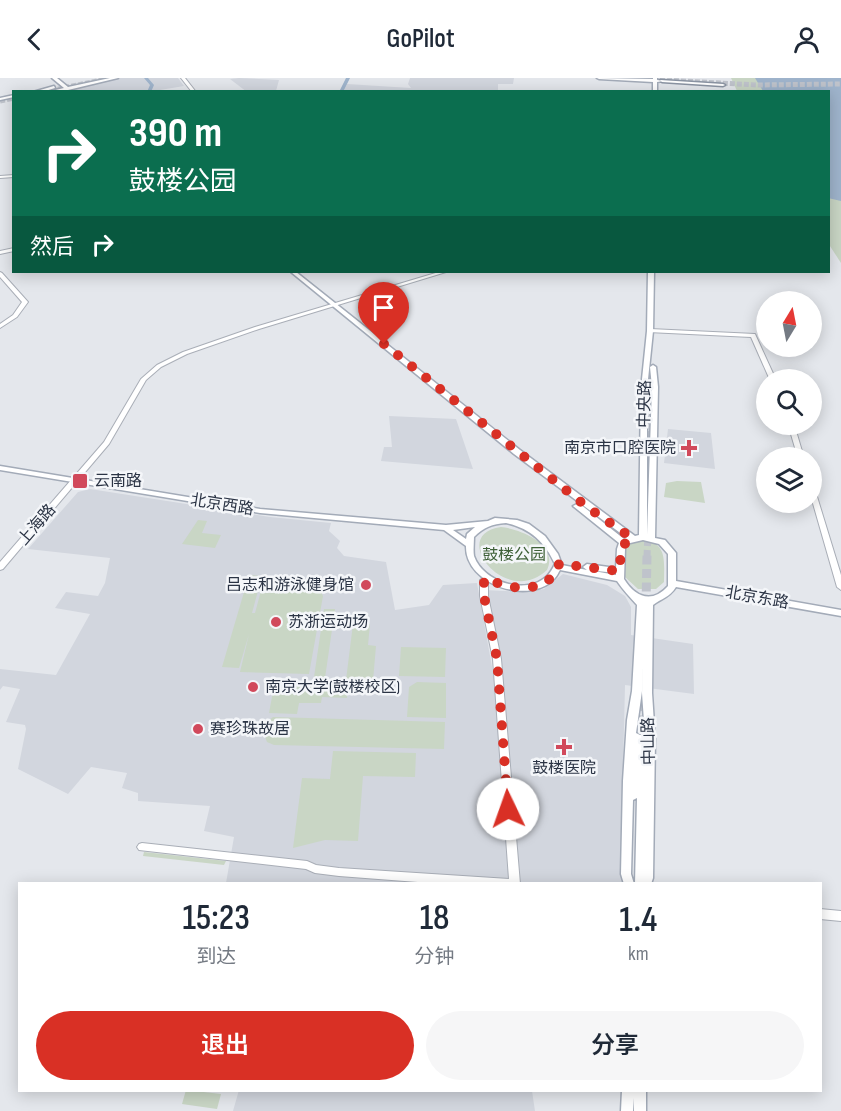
<!DOCTYPE html>
<html lang="zh">
<meta charset="utf-8">
<style>
body{margin:0;font-family:"Sofia Sans Condensed","Noto Sans SC",sans-serif;background:#f6f6f7;color:#1f2937;height:100vh;display:flex;flex-direction:column;font-size:22px;white-space:nowrap}
*{box-sizing:border-box;margin:0}
p{font-size:20px;color:#747a83}
.icon{flex:none;width:33px;height:33px;fill:none;stroke:currentColor;stroke-width:2;stroke-linecap:round;stroke-linejoin:round}
.map{position:relative;flex:1;overflow:hidden}
.details{position:absolute;left:18px;top:804px;width:804px;height:210px;display:flex;flex-direction:column;background:#fff;border-radius:0px;box-shadow:0 3px 15px #0003}
.details>*{flex:none}
.hud{position:absolute;left:12px;top:12px;width:818px;height:183px;border-radius:0px;box-shadow:0 3px 15px #0003;background:#0b6e4f;color:#fff;overflow:hidden}
.needle{width:39px;rotate:10deg}
.tools{position:absolute;left:756px;top:213px;display:grid;gap:12px}
.tools a{display:grid;place-items:center;width:66px;height:66px;border-radius:50%;background:#fff;box-shadow:0 3px 15px #0003;font-size:30px}
.pin{position:absolute;display:grid;place-items:center;width:51px;height:51px;color:#fff;margin:-62px -26px;border-radius:50% 50% 50% 0;rotate:-45deg;box-shadow:0 0 6px #0007}
.pin .icon{rotate:45deg}
.me{position:absolute;width:66px;margin:-33px;rotate:357deg;stroke-linejoin:round;filter:drop-shadow(0 0 4px #0008)}
.turn{display:flex;align-items:center;gap:21px;height:126px;padding:0 18px;font-size:27px}
.turn .icon{width:78px;height:78px;stroke-width:2.5}
.turn b{display:block;font-size:42px;line-height:51px}
.then{display:flex;align-items:center;height:57px;padding:0 18px;background:#0003;gap:12px;font-size:22px}
.eta{display:flex;justify-content:space-evenly;align-items:center;height:102px;text-align:center}
.eta b{font-size:36px;font-weight:600;line-height:42px}
.primary-button{display:flex;gap:12px;margin-top:auto;padding:12px 18px}
.primary-button a{flex:1;height:69px;border-radius:36px;background:#d93025;color:#fff;font-size:24px;font-weight:600;line-height:69px;text-align:center}
.primary-button a+a{background:#f6f6f7;color:#1f2937}
header{display:flex;justify-content:space-between;align-items:center;height:78px;padding:0 18px;background:#fff;font-size:27px;font-weight:600}
.map>svg:first-child{display:block}
</style>
<header><svg class="icon" aria-label="back" viewBox="0 0 24 24"><path d="M15 5l-7 7 7 7"/></svg>GoPilot<svg class="icon" aria-label="person" viewBox="0 0 24 24"><circle cx="12" cy="8" r="4"/><path d="M4 21q1-7 8-7t8 7"/></svg></header>
<div class="map">
<svg width="841" height="1033" viewBox="0 0 841 1033">
<rect width="100%" height="100%" fill="#e4e7ec"/>
<path fill="#d2d6de" d="M120 0H178L184 8 148 14H74L70 10Z
M239 0 279 2 276 13 247 14 230 1Z
M410 0H514L513 6H498V12L494 13 343 14 347 6 411 10 408 6Z
M389 338 456 341 473 391 381 383 384 369H392Z
M668 351 711 355 715 391 664 385Z
M90 411 270 439 331 445 329 453 340 463 337 470 344 478 386 484 395 532 429 527 443 507 477 505 494 600 513 805H226L234 759 204 753 210 728 138 723V715L122 710 127 695 91 689 68 716 18 691 26 651 25 647 6 644 20 611 3 608 0 612V591L56 597 90 536 55 530 66 514 98 518 105 505 110 480 28 471 78 414Z
M563 496 607 507 625 518 631 529V557L693 566 694 616 625 607 622 732 624 805 515 804 503 641 484 512 526 514 544 511Z
M239 1012 532 1013 535 1033H233Z"/>
<path fill="#c9d6c5" d="M731 0H841V185L828 165V14L737 13Z
M677 403 701 404 705 425 664 419 666 405Z
M198 442 207 443 202 455 221 457 215 470 182 466Z
M501 449C520 451 559 466 547 492 506 531 447 456 501 449Z
M641 462C668 463 664 484 664 504L656 511H638L625 499 626 468 631 464Z
M249 497 262 498 252 535H255L262 509 272 506 276 497 302 499 301 502C311 505 319 508 323 518L309 596 240 594 249 556 239 590 222 589Z
M324 531H335L325 600 314 599Z
M353 546H370L368 567 376 568 373 603 346 602Z
M401 569 446 570 445 599 399 598Z
M275 603 348 605 347 620 322 619 321 625H299L297 636 269 635Z
M417 604 446 605V640L407 639 409 609Z
M273 639 445 644 444 671 274 667 267 664 265 659 268 643Z
M333 673 416 675 415 699 363 698 358 763 325 762 293 770 302 700 330 701Z
M144 774 226 783 224 787 143 778Z
M186 1012 221 1016 217 1031 182 1026Z"/>
<path fill="#9fb4cc" d="M755 0H841V123L828 120V14L763 13Z"/>
<g fill="none" stroke-linecap="round" stroke-linejoin="round">
<path fill="#9fb4cc" fill-rule="evenodd" d="M144 0H148L154 7 151 14H147L150 7Z
M346 0H350L343 14H339Z"/>
<path stroke="#bfc3cb" stroke-width="7" stroke-dasharray="7 4" stroke-linecap="butt" d="M650 371 651 319
M647 479 648 453"/>
<path stroke="#bfc3cb" stroke-width="9" stroke-dasharray="9 4.5" stroke-linecap="butt" d="M646 527 647 477
M643 660 644 627"/>
<path stroke="#bfc3cb" stroke-width="5" stroke-dasharray="5 2" stroke-linecap="butt" d="M625 0 758 7 841 6
M44 14 111 0
M0 23 14 20"/>
<g stroke="#a9aeb7" stroke-width="2">
<path id="secondary" d="M181 0H185L196 14H192Z
M14 97V99L0 100V98Z
M14 170V173L0 176V173Z
M0 194 2 195 28 224 17 239 0 250V246L13 237 22 224 0 199Z
M439 194H446L259 251 187 276 161 289 146 302 109 366 3 491 0 492V484L104 364 141 301 157 287 183 274 255 249Z
M650 251 755 256 776 302H770L751 259 648 254V252Z
M788 346H794L804 380H798Z
M812 410 815 412 841 497V512L837 509 812 422Z
M487 497 491 500 488 503V518L501 581 520 806H444L339 798 315 795 306 791 139 772 137 769 139 766 142 765 307 783 316 787 339 790 509 801 493 581 480 518V502Z
M820 831 841 833V843L820 841Z"/>
</g>
<g stroke="#a3abb8" stroke-width="3">
<path id="primary" d="M52 0H57L68 9 110 0H118L68 12 47 14 64 10Z
M597 0 653 1V0H657V2L664 3 657 4V14H653V4L599 1Z
M54 8 55 10 42 14H33Z
M14 17V19L0 22V20Z
M291 194H296L520 372 635 458 639 457 641 311 647 253 648 194H654L653 253 647 311V457L652 309 650 289 653 287 656 289 658 309 655 460 665 462 676 475V503L841 532V538L676 509C669 520 662 520 653 527L652 615 655 661 653 800 651 806H635L637 720 633 722 631 796 634 806H624L621 796 623 703 627 642 632 613 637 527C630 519 623 512 617 503L560 492C558 495 557 498 555 500 531 528 465 507 466 468L444 452 260 435 0 392V388L260 431 446 447 488 443 495 440 517 442 529 446 545 458 558 476 562 487 587 492 583 489 587 486 616 490 617 471 619 465 573 428 577 426H580L624 461 627 460 514 376ZM506 445C530 450 545 464 555 486 553 490 550 495 547 498 526 518 483 504 474 478 473 472 474 465 474 459 484 449 492 446 506 445ZM475 449 467 456 466 461 453 452ZM643 462 659 466 668 476V508C652 526 635 519 624 501L625 471 626 466ZM588 492 616 495V497ZM643 575 642 615 645 657H640L636 655 642 613Z
M622 1012H646V1033H634V1020L633 1033H621Z"/>
</g>
<g stroke="#8b94a3" stroke-width="3">
<path id="highway" d="M660 2 723 6 725 7 723 8 662 4Z"/>
</g>
<use href="#secondary" fill="#fff" fill-rule="evenodd"/>
<use href="#primary" fill="#fff" fill-rule="evenodd"/>
<use href="#highway" fill="#fff" fill-rule="evenodd"/>
</g>
<g fill="none" stroke-linecap="round" stroke-linejoin="round">
<path stroke="#d93025" stroke-width="10" stroke-dasharray="0 18" d="M384 266 587 429 632 460 622 468 619 493 559 486C550 517 509 513 487 500L484 502V518L497 581 508 731"/>
</g>
<g fill="#d1495b" stroke="#f4f6f9" stroke-width="2">
<path d="M686 361h6v6h6v6h-6v6h-6v-6h-6v-6h6z"/>
<rect x="72" y="395" width="16" height="16" rx="3"/>
<circle cx="366" cy="507" r="6"/>
<circle cx="276" cy="544" r="6"/>
<circle cx="253" cy="609" r="6"/>
<circle cx="198" cy="651" r="6"/>
<path d="M561 660h6v6h6v6h-6v6h-6v-6h-6v-6h6z"/>
</g>
<g text-anchor="middle" dominant-baseline="central" stroke-width="5" stroke-linejoin="round" paint-order="stroke">
<g font-size="16" fill="#2b3445" stroke="#f4f6f9">
<text transform="translate(645 326) rotate(-89)">中央路</text>
<text transform="translate(222 427) rotate(9)">北京西路</text>
<text transform="translate(37 447) rotate(-49)">上海路</text>
<text transform="translate(757 520) rotate(10)">北京东路</text>
<text transform="translate(649 663) rotate(-91)">中山路</text>
</g>
<g font-size="16" fill="#2b3445" stroke="#f4f6f9" text-anchor="start">
<text x="676" y="370" text-anchor="end">南京市口腔医院</text>
<text x="94" y="403">云南路</text>
<text x="354" y="507" text-anchor="end">吕志和游泳健身馆</text>
<text x="288" y="544">苏浙运动场</text>
<text x="265" y="609">南京大学(鼓楼校区)</text>
<text x="210" y="651">赛珍珠故居</text>
<text x="564" y="690" text-anchor="middle">鼓楼医院</text>
</g>
<g font-size="16" fill="#3f6138" stroke="#f4f6f9">
<text x="514" y="477">鼓楼公园</text>
</g>
</g>
</svg>
<div class="tools">
<a><svg class="needle" viewBox="-14 -14 28 28"><path d="M0-13l5 13h-10z" fill="#e53935"/><path d="M0 13l5-13h-10z" fill="#747a83"/></svg></a>
<a><svg class="icon" aria-label="search" viewBox="0 0 24 24"><circle cx="10" cy="10" r="6"/><path d="M15 15l6 6"/></svg></a>
<a><svg class="icon" aria-label="layers" viewBox="0 0 24 24"><path d="M12 4l9 5-9 5-9-5zM3 14l9 5 9-5"/></svg></a>
</div>
<div class="pin" style="left:384px;top:266px;background:#d93025"><svg class="icon" aria-label="arrive" viewBox="0 0 24 24"><path d="M6 21V4h12l-3 4 3 4H6"/></svg></div>
<svg class="me" style="left:508px;top:731px" viewBox="-20 -20 40 40"><circle r="19" fill="#fff"/><path d="M0-13L10 11 0 6-10 11z" fill="#d93025"/></svg>
<div class="hud">
<div class="turn"><svg class="icon" aria-label="right" viewBox="0 0 24 24"><path d="M7 20v-9h11M14 6l5 5-5 5"/></svg><div><b>390 m</b>鼓楼公园</div></div>
<div class="then">然后<svg class="icon" aria-label="right" viewBox="0 0 24 24"><path d="M7 20v-9h11M14 6l5 5-5 5"/></svg></div>
</div>
<section class="details">
<div class="eta">
<div><b>15:23</b><p>到达</p></div>
<div><b>18</b><p>分钟</p></div>
<div><b>1.4</b><p>km</p></div>
</div>
<div class="primary-button"><a>退出</a><a>分享</a></div>
</section>
</div>
